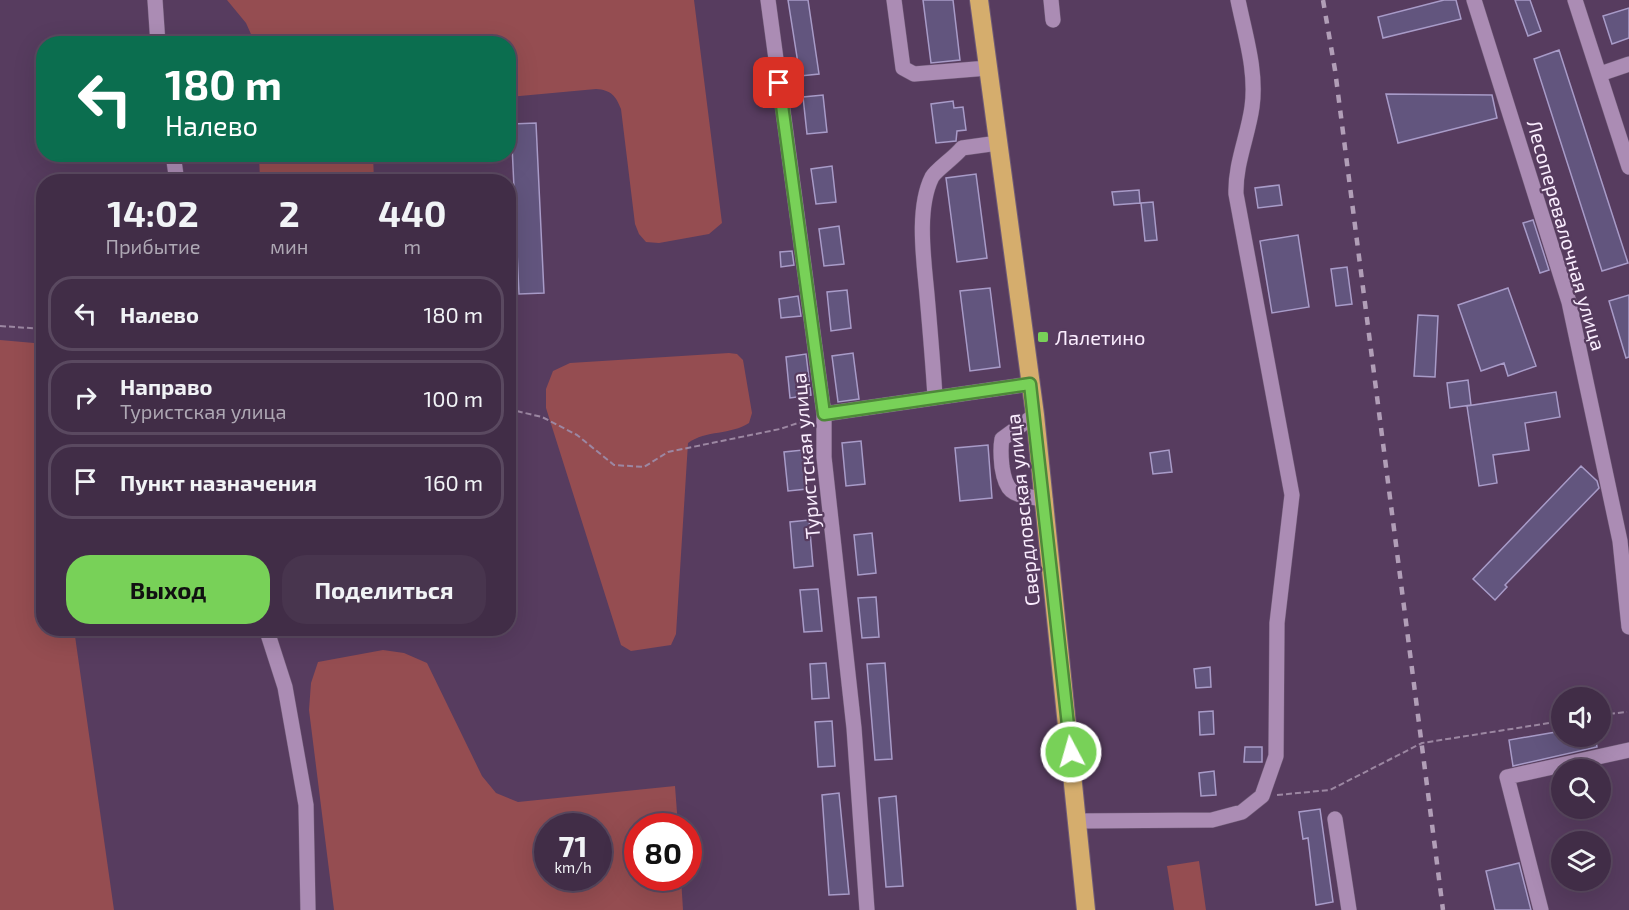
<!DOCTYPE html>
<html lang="ru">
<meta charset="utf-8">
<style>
body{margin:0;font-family:"Exo 2",sans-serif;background:#48354e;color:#f1f3f6;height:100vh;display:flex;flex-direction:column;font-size:22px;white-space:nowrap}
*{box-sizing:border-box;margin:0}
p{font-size:20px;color:#aea8b4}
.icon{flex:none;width:33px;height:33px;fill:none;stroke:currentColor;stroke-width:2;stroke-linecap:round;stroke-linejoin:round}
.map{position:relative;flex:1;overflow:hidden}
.sheet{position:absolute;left:36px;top:174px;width:480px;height:462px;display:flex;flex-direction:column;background:#412d47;border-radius:24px;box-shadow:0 6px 24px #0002,0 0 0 2px #5a4960}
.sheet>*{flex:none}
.top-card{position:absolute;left:36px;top:36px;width:480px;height:126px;border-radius:24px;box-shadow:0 6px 24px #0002,0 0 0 2px #5a4960;background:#0b6e4f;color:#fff;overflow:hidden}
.controls{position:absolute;left:1551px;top:687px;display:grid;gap:12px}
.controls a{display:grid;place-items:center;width:60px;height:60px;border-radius:50%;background:#412d47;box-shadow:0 6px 24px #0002,0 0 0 2px #5a4960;font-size:30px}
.speed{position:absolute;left:534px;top:813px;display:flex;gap:12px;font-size:30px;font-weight:700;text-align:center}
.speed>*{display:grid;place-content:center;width:78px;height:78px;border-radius:50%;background:#412d47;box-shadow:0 6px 24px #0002,0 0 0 2px #5a4960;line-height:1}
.speed small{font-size:15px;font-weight:400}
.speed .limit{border:9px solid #d22;background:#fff;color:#111}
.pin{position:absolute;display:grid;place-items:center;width:51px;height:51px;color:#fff;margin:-26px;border-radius:12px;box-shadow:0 3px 9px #0006}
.me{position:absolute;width:66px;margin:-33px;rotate:354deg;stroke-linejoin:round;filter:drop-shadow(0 0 4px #0008)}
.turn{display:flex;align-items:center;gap:21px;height:126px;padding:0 30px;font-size:27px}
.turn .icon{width:78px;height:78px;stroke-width:2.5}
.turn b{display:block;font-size:42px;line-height:51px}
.eta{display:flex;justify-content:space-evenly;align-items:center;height:102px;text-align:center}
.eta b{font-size:36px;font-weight:700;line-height:42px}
.action{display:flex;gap:12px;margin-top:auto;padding:12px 30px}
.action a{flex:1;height:69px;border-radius:24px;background:#78d158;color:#111;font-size:24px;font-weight:700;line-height:69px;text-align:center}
.action a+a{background:#48354e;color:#f1f3f6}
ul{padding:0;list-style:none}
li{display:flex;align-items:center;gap:18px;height:75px;margin:0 12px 9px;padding:0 18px;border:3px solid #5a4960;border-radius:24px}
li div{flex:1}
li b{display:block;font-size:22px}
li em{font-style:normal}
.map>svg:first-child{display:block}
</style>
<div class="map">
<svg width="1629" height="910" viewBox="0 0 1629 910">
<rect width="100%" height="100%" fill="#573c5f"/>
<path fill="#954d51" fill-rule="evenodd" d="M227 0H694L722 223 709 234 659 243 646 242 639 234 635 224 621 109C616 96 611 90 596 89L509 97 508 44 255 43 246 23Z
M259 155H373L374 181H260Z
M0 340 34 343 44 412V628L74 629 114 910H0Z
M729 353 737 354 743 360 752 413 749 423C731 435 706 430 688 443L676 634 671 645 631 651 621 645 546 408V389L553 371 570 363Z
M383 650 404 653 427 663 482 776 496 793 518 802 675 786 678 826H638V878H681L683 910H334L309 710 311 683 318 662ZM598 826V878H548V826Z
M1199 861 1206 910H1174L1167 866Z"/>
<path fill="#62557e" stroke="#a89bc8" stroke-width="1.5" d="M788 0H808L819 74 800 76Z
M923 0H953L960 60 931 63Z
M1444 0H1456L1461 19 1383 38 1378 17Z
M1515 0H1530L1541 31 1528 36Z
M1629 8V38L1612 44 1603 16Z
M1559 50 1628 263 1602 271 1534 59Z
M1386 94 1492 95 1497 118 1398 143Z
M823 95 827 132 807 134 803 97Z
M953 101 954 108 963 107 966 130 957 131 956 141 936 143 931 104Z
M536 123 544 293 519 294 511 124Z
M832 166 836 202 816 204 811 169Z
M976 174 987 258 957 262 946 178Z
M1279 185 1282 205 1258 208 1255 188Z
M1139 190 1140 203 1114 205 1112 192Z
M1153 202 1157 240 1145 241 1141 203Z
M1533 220 1549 270 1540 273 1523 223Z
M839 226 844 264 824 266 819 229Z
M1298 235 1309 307 1272 313 1260 241Z
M792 251 794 265 781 267 780 252Z
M1347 267 1352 304 1336 306 1331 269Z
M990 288 1000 367 970 371 960 291Z
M1508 288 1536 366 1508 376 1504 363 1481 371 1458 305Z
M847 290 851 328 831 331 827 292Z
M1629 295V357L1626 358 1609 301Z
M798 296 801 316 781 318 779 299Z
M1418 315 1438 316 1435 377 1414 376Z
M853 353 859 399 838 402 832 356Z
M806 354 811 395 790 398 786 357Z
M1468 380 1471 405 1450 408 1447 383Z
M1556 392 1560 417 1525 423 1529 450 1493 455 1497 483 1479 486 1467 406Z
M861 441 865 484 846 486 842 443Z
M988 445 992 498 960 501 955 448Z
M803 450 807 489 788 491 784 452Z
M1169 450 1172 472 1153 474 1150 453Z
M1581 466 1597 481 1599 488 1505 585 1507 587 1495 600 1473 579Z
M809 520 813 566 794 568 790 522Z
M872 533 876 573 858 575 854 535Z
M818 589 822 631 804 632 800 590Z
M876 597 879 637 862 638 858 598Z
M826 663 829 698 812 699 810 664Z
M885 663 892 759 875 760 867 664Z
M1210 667 1211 687 1196 688 1194 669Z
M1213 711 1214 734 1200 735 1199 712Z
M832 721 835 766 818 767 815 722Z
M1562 731V736H1595L1597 747 1513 766 1509 740Z
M1245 747H1262V762H1244Z
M1214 771 1216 795 1201 796 1199 773Z
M839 793 849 894 829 895 822 795Z
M896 796 903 886 886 887 879 798Z
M1320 809 1333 902 1316 905 1308 838 1303 839 1299 812Z
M1519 863 1531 910H1495L1486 871Z"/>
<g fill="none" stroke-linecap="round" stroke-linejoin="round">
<g stroke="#705b77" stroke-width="16">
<path id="minor" d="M155 0 158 44
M768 0 824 414V457L854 728 867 910
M894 0 903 68 914 74 988 68
M1051 0 1053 20
M1474 0 1569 302 1620 541 1629 627
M1575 0 1629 167
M1600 74 1629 64
M173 154 177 182
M935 397C933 363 930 329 927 295 924 261 916 209 932 177 936 170 955 157 962 148L998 143
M824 414 1030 384
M1035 415 1002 439C1000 449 1001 457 1002 467 1007 499 1017 493 1045 500
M266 628 285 687 306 805 308 910
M1335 819 1349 910
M1078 821 1212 820 1242 812 1262 796 1276 756 1277 623 1292 495 1236 194C1235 164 1248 136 1252 107 1257 71 1245 35 1238 0
M1541 910 1507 777 1629 750"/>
</g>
<g stroke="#705b77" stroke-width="20">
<path id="highway" d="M979 0 1035 415 1086 910"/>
</g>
<path stroke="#9c87a2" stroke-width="2" stroke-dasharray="6 3" stroke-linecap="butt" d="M0 326 44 329
M508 409 542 417 577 435 614 465 644 467 668 452 780 429 810 419
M1600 715 1627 712
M1277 795 1330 790 1422 743 1562 721"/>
<use href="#minor" stroke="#ab8cb4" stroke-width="15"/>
<use href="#highway" stroke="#d5ad6d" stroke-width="18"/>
<path stroke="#b19eb7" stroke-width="4.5" stroke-dasharray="8 8" stroke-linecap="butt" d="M1323 0 1335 70 1443 910"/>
</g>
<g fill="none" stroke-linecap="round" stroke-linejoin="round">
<g stroke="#4e8839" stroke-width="15">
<path id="route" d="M779 83 824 414 1030 384 1071 752"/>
</g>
<use href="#route" stroke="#78d158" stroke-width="10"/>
</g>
<rect fill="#78d158" stroke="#573c5f" stroke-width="2" x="1037" y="331" width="12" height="12" rx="3"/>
<g text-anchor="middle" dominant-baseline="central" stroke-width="4.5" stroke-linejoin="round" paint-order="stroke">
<g font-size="20" fill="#faedfe" stroke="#573c5f">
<text transform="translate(1567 235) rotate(74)">Лесоперевалочная улица</text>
<text transform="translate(805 456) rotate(-95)">Туристская улица</text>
<text transform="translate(1022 510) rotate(-96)">Свердловская улица</text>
</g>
<g font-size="20" fill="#faedfe" stroke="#573c5f" text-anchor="start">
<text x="1055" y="337">Лалетино</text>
</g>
</g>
</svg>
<div class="controls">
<a><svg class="icon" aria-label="sound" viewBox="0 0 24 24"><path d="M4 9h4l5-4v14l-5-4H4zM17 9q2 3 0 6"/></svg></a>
<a><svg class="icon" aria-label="search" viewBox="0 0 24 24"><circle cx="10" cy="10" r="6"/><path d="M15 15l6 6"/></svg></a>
<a><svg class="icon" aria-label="layers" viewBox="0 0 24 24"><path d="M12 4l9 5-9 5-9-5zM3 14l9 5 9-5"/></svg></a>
</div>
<div class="speed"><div>71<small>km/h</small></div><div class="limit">80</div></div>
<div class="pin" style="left:779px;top:83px;background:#d93025"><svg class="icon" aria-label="arrive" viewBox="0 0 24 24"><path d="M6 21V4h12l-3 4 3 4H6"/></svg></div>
<svg class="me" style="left:1071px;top:752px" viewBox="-20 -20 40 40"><circle r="17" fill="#78d158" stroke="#fff" stroke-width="3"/><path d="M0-11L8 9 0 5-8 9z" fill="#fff"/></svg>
<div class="top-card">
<div class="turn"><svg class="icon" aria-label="left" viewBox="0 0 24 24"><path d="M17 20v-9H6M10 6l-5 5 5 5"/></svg><div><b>180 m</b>Налево</div></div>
</div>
<section class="sheet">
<div class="eta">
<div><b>14:02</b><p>Прибытие</p></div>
<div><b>2</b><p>мин</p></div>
<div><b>440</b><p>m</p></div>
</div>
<ul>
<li><svg class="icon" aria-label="left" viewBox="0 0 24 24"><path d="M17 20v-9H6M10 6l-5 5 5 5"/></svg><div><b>Налево</b></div><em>180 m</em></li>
<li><svg class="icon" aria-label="right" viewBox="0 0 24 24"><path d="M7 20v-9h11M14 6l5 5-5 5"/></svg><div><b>Направо</b><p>Туристская улица</p></div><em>100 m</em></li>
<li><svg class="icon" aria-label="arrive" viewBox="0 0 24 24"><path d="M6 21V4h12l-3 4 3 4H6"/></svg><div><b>Пункт назначения</b></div><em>160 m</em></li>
</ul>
<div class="action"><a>Выход</a><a>Поделиться</a></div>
</section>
</div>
